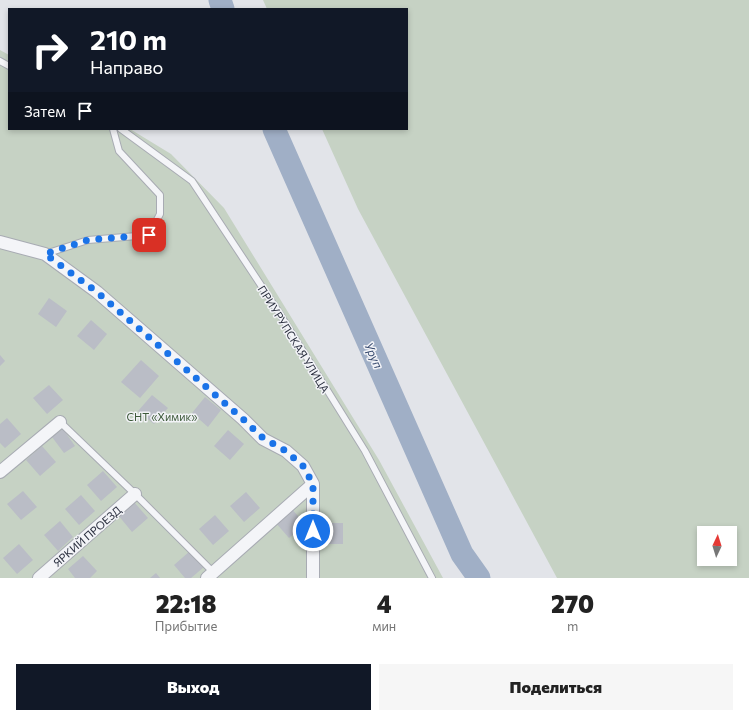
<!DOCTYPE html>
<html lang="ru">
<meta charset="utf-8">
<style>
body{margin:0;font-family:Commissioner,sans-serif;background:#f6f6f6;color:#222;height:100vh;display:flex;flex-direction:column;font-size:15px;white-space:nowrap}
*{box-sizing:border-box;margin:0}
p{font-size:13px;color:#767676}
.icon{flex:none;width:22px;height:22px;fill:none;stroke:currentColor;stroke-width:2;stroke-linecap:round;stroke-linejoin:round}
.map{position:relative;height:578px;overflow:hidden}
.details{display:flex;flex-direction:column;background:#fff;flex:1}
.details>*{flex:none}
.banner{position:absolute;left:8px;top:8px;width:400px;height:122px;border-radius:0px;box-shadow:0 2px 6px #0003;background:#111827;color:#fff;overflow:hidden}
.needle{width:26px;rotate:4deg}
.tools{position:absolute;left:697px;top:526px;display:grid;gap:8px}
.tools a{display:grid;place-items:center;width:40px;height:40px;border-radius:0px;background:#fff;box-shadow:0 2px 6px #0003;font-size:20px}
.pin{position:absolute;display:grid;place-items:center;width:34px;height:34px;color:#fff;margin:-17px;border-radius:8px;box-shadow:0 2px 6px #0006}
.me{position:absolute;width:44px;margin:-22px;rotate:0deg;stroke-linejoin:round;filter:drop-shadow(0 0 3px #0008)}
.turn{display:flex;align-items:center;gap:14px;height:84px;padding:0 16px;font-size:18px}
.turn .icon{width:52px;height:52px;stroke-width:2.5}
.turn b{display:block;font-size:28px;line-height:34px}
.then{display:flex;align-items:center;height:38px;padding:0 16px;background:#0003;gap:8px;font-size:15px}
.eta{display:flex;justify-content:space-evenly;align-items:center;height:68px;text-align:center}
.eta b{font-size:24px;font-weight:800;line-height:28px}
.button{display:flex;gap:8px;margin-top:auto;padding:8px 16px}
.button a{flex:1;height:46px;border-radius:0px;background:#111827;color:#fff;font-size:16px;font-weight:800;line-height:46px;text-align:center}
.button a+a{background:#f6f6f6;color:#222}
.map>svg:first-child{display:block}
</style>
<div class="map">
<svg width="749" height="578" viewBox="0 0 749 578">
<rect width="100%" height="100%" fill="#e2e4e9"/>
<path fill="#c6d2c4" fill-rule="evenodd" d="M263 0H749V578H557L358 209 322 129H407V9H267ZM704 533H730V559H704Z
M0 50 9 55V129H130L171 154 224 208 379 460 443 578H0Z"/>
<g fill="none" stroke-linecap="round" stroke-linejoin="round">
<path stroke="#a0afc6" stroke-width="23" d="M220 0 223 9
M274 129 462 554 479 578"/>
</g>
<path fill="#babdc6" d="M49 298 67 311 56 327 38 314Z
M91 320 107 334 94 350 77 336Z
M0 355 5 361 0 366Z
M141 360 159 376 140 398 121 382Z
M49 385 63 400 47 414 33 398Z
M152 395 168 408 154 424 138 411Z
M205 397 221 410 208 427 192 413Z
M7 418 21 434 5 448 0 443V424Z
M63 429 75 446 64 453 52 437Z
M228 430 244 444 230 460 214 446Z
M42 446 56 462 40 476 26 460Z
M103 471 117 487 101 501 87 485Z
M23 491 37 507 21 520 7 504Z
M246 492 260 508 244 522 230 506Z
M81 495 95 511 79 525 65 509Z
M134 502 148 518 132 532 118 515Z
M291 508 305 524 289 538 275 522Z
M215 515 229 531 213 545 199 529Z
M60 521 73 537 58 551 44 535Z
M322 523H343V544H322Z
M19 544 33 560 17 574 3 558Z
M190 551 204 567 191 578H185L174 565Z
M83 556 97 571 90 578H75L68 569Z
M156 573 160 578H150Z"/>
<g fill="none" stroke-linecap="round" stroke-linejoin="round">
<g stroke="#a8abb3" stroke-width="8">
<path id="service" d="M0 61 9 66
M121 129 192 181 278 311 365 451 432 578
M45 254 88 240 149 235 160 214V195L119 151 113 129
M60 422 135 494 213 572"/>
</g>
<g stroke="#a8abb3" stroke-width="14">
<path id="minor" d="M0 242 45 254 97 292 243 419 263 439 286 451 303 466 313 484V578
M0 472 60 422
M39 578 135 494
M207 578 313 484"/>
</g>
<use href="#service" stroke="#f4f5f8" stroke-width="6"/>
<use href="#minor" stroke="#f4f5f8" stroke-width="12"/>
</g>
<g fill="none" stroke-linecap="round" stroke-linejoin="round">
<path stroke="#1a73e8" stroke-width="7" stroke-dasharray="0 12.6" d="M149 235 88 240 45 254 97 292 243 419 263 438 286 451 303 466 313 484V531"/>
</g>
<g text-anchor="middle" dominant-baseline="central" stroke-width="3" stroke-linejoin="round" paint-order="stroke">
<g font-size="11" fill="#2c3140" stroke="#f2f3f7">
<text transform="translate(294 339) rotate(58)">ПРИУРУПСКАЯ УЛИЦА</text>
<text transform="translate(87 536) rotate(-41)">ЯРКИЙ ПРОЕЗД</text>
</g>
<g font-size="11" fill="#3d5a3a" stroke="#f2f3f7">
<text x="162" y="416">СНТ «Химик»</text>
</g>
<g font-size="12" font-style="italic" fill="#394c70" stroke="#f2f3f7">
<text transform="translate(374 355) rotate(66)">Уруп</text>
</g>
</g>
</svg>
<div class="tools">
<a><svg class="needle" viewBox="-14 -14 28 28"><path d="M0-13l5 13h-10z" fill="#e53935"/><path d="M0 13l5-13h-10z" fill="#767676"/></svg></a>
</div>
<div class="pin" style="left:149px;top:235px;background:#d93025"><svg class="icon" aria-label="arrive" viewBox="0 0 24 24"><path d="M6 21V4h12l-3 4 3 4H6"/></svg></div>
<svg class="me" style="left:313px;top:531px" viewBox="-20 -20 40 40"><circle r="17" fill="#1a73e8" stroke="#fff" stroke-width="3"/><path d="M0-11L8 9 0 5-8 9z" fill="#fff"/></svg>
<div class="banner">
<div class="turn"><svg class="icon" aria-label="right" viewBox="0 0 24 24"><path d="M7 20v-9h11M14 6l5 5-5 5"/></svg><div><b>210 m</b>Направо</div></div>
<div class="then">Затем<svg class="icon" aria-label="arrive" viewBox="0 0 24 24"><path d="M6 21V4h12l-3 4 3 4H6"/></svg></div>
</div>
</div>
<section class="details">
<div class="eta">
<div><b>22:18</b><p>Прибытие</p></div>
<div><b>4</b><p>мин</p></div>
<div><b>270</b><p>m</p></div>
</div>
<div class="button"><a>Выход</a><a>Поделиться</a></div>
</section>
